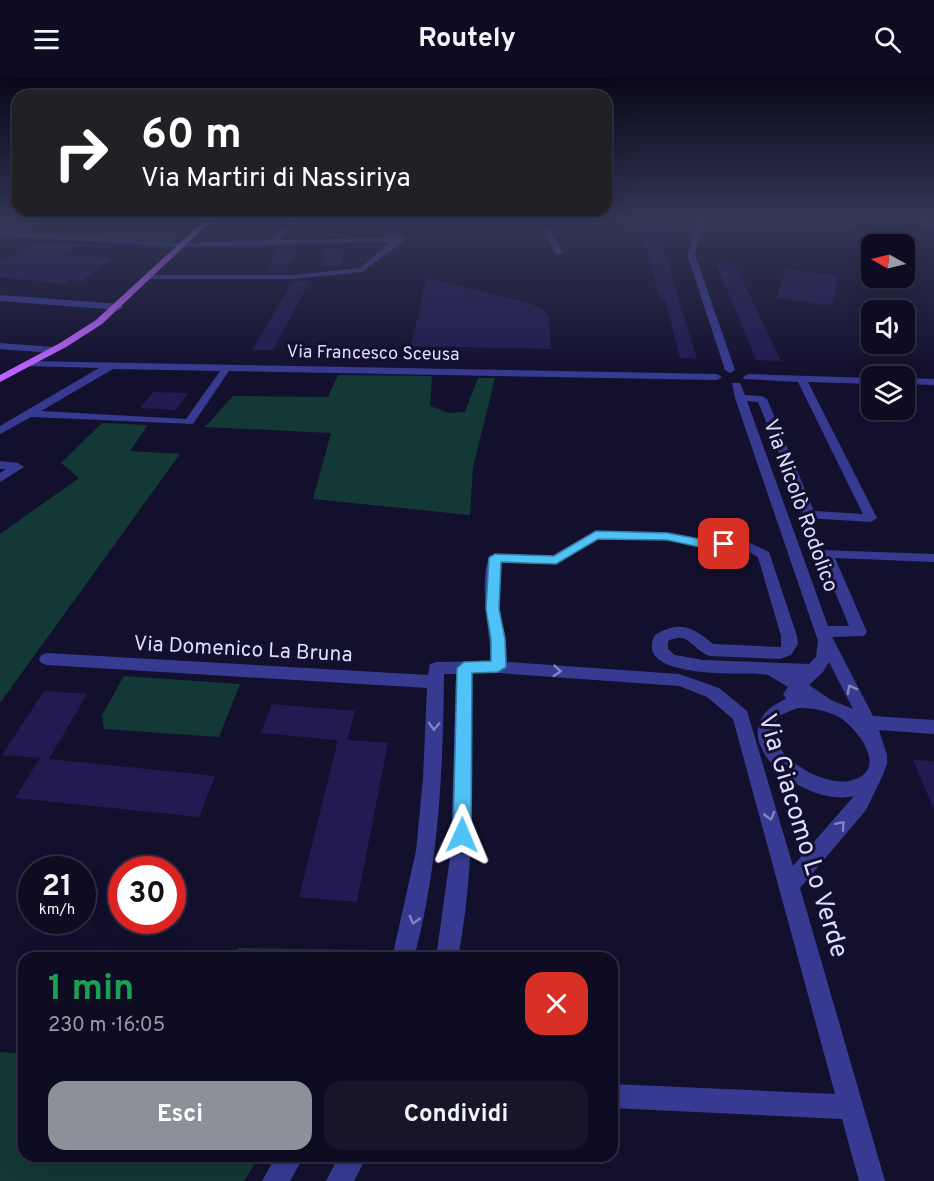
<!DOCTYPE html>
<html lang="it">
<meta charset="utf-8">
<style>
body{margin:0;font-family:Overpass,sans-serif;background:#17152a;color:#f1f3f6;height:100vh;display:flex;flex-direction:column;font-size:22px;white-space:nowrap}
*{box-sizing:border-box;margin:0}
p{font-size:20px;color:#9b9ba5}
.icon{flex:none;width:33px;height:33px;fill:none;stroke:currentColor;stroke-width:2;stroke-linecap:round;stroke-linejoin:round}
.map{position:relative;flex:1;overflow:hidden}
.panel{position:absolute;left:18px;top:874px;width:600px;height:210px;display:flex;flex-direction:column;background:#0e0c22;border-radius:18px;box-shadow:0 6px 24px #0002,0 0 0 2px #2e2c40}
.panel>*{flex:none}
.hud{position:absolute;left:12px;top:12px;width:600px;height:126px;border-radius:18px;box-shadow:0 6px 24px #0002,0 0 0 2px #2e2c40;background:#202124;color:#fff;overflow:hidden}
.needle{width:39px;rotate:278deg}
.controls{position:absolute;left:861px;top:156px;display:grid;gap:12px}
.controls a{display:grid;place-items:center;width:54px;height:54px;border-radius:12px;background:#0e0c22;box-shadow:0 6px 24px #0002,0 0 0 2px #2e2c40;font-size:30px}
.speed{position:absolute;left:18px;top:778px;display:flex;gap:12px;font-size:30px;font-weight:700;text-align:center}
.speed>*{display:grid;place-content:center;width:78px;height:78px;border-radius:50%;background:#0e0c22;box-shadow:0 6px 24px #0002,0 0 0 2px #2e2c40;line-height:1}
.speed small{font-size:15px;font-weight:400}
.speed .limit{border:9px solid #d22;background:#fff;color:#111}
.pin{position:absolute;display:grid;place-items:center;width:51px;height:51px;color:#fff;margin:-26px;border-radius:12px;box-shadow:0 3px 9px #0006}
.me{position:absolute;width:66px;margin:-33px;rotate:1deg;stroke-linejoin:round;filter:drop-shadow(0 0 4px #0008)}
.turn{display:flex;align-items:center;gap:21px;height:126px;padding:0 30px;font-size:27px}
.turn .icon{width:78px;height:78px;stroke-width:2.5}
.turn b{display:block;font-size:42px;line-height:51px}
.round{display:grid;place-items:center;flex:none;width:63px;height:63px;border-radius:18px;background:#17152a}
.head{display:flex;align-items:center;justify-content:space-between;height:102px;padding:0 30px}
h1{font-size:36px;font-weight:700;line-height:45px;color:#1e9e55}
.action{display:flex;gap:12px;margin-top:auto;padding:12px 30px}
.action a{flex:1;height:69px;border-radius:18px;background:#8c9099;color:#fff;font-size:24px;font-weight:700;line-height:69px;text-align:center}
.action a+a{background:#17152a;color:#f1f3f6}
header{display:flex;justify-content:space-between;align-items:center;height:78px;padding:0 30px;background:#0e0c22;font-size:27px;font-weight:700}
.map>svg:first-child{display:block}
</style>
<header><svg class="icon" aria-label="menu" viewBox="0 0 24 24"><path d="M4 6h16M4 12h16M4 18h16"/></svg>Routely<svg class="icon" aria-label="search" viewBox="0 0 24 24"><circle cx="10" cy="10" r="6"/><path d="M15 15l6 6"/></svg></header>
<div class="map">
<svg width="934" height="1103" viewBox="0 0 934 1103">
<rect width="100%" height="100%" fill="#13102e"/>
<path fill="#123935" d="M0 141H201L175 164 0 154Z
M338 297 432 298 430 328 449 335 465 334 478 300H495L473 389 470 437 313 421 331 355 205 349 233 318 328 319Z
M102 345 148 347 130 373 180 376 0 625V456L79 400 61 385Z
M124 598 240 606 219 659 104 651 102 637Z
M238 870 368 872 370 880H234Z
M0 974 24 976V1078L259 1079 244 1103H0Z"/>
<path fill="#221a51" d="M643 158H660L697 281 680 280 665 221H660Z
M36 163 80 167 63 178 112 181 82 203 69 202 64 206 0 199V185Z
M326 171H345L341 188H321Z
M277 172H296L285 195H265Z
M716 185H734L781 283 756 282Z
M786 191 838 198 833 225 823 227 777 220Z
M426 200 529 225 542 231 549 239 551 271 411 268Z
M293 203H310L273 272H252Z
M153 314 188 315 176 332 140 330Z
M44 613 87 616 49 681 40 680 215 698 199 739 15 720 40 680 2 677Z
M272 626 355 633 347 662 388 665 357 824 299 819 338 662 261 655Z
M913 682 934 683V732Z"/>
<g fill="none" stroke-linecap="round" stroke-linejoin="round">
<path fill="#383a91" fill-rule="evenodd" d="M294 141H301L280 162 381 160 395 156 407 161 362 194 293 201H147V197H293L360 190 388 166 383 164 183 169 0 158V154L181 165 272 162Z
M574 141 546 144 563 175 556 177 538 141Z
M699 141H705L695 176 735 292 730 295 725 292 687 176Z
M913 141H922L934 147V152Z
M0 217 119 226 123 229 119 232 0 223Z
M0 265 53 269 58 272 53 275 0 271Z
M28 283 717 296 722 299 717 302 229 293 193 346 31 339 0 356V348L99 290 25 288V284ZM113 291 220 293 186 341 41 333Z
M748 296 872 300V306L808 304 877 440 871 444 805 440 758 324 747 323 828 548H849L819 475 821 472 934 476V484L835 480 867 554 864 558 832 559 873 638 934 642V656L879 652 887 677V686L881 701 866 732 800 810 885 1103H859L842 1041 612 1030V1006L835 1016 733 641 707 619 679 608 499 595H472C472 691 476 787 458 880H436L451 772 456 596H444C443 692 439 787 414 880H392L416 773 423 700 427 610 47 587 41 585 39 581 41 577 47 575 428 597 430 586 436 584 491 583C490 555 478 502 490 477H553L595 453 667 454 701 461 748 464 769 474 797 558 798 566 791 577 780 581 710 578C692 572 689 552 668 563V571L675 577 703 582 809 586 816 579 818 563 735 320 732 305H740L745 317 762 318 767 321 814 433 863 436 798 304 744 301 743 299ZM598 461 667 462 701 469 745 472 758 479 781 558V569L713 566C693 549 680 542 655 557 632 601 739 595 759 596L768 597 788 609 783 616 786 621C712 652 800 731 854 718L793 788 747 633 719 610 679 596 507 584 506 561 499 531 502 485 556 486ZM829 584 853 631 831 622 809 607 823 594ZM798 630C813 630 826 632 839 639 858 651 889 691 853 702 818 713 751 663 781 637 786 634 793 632 798 630Z
M904 300 934 301V307L904 306Z
M0 383 18 385 24 389 0 404V395L6 391H0Z
M276 1078H304L290 1103H262Z
M339 1078H367L354 1103H326Z"/>
<path fill="#bc64ff" fill-rule="evenodd" d="M206 141H213L102 246 66 269 0 304V297L60 265 96 242Z
M930 141H934V144Z"/>
</g>
<defs><path id="oneway-chevron" d="M-2-3.5L2.5 0L-2 3.5" fill="none" stroke-width="1.6" stroke-linecap="round" stroke-linejoin="round" transform="scale(1.5)"/></defs>
<g stroke="#8383c2">
<use href="#oneway-chevron" transform="translate(557 593) rotate(4)"/>
<use href="#oneway-chevron" transform="translate(851 611) rotate(-118)"/>
<use href="#oneway-chevron" transform="translate(434 648) rotate(92)"/>
<use href="#oneway-chevron" transform="translate(770 738) rotate(75)"/>
<use href="#oneway-chevron" transform="translate(841 747) rotate(-49)"/>
<use href="#oneway-chevron" transform="translate(414 842) rotate(105)"/>
</g>
<linearGradient id="sky" x2="0" y2="1"><stop stop-color="#0a0919"/><stop offset="0.48" stop-color="#333757"/><stop offset="1" stop-color="#333757" stop-opacity="0"/></linearGradient>
<rect width="934" height="296" fill="url(#sky)"/>
<path fill="#4fc3f7" stroke="#337fa1" stroke-width="1.5" d="M596 453 667 455 700 461 724 462 730 466 724 470 700 469 667 462 598 461 556 486 501 484 499 531 505 561 506 589 498 594 472 595 471 757 468 762 462 765 456 762 453 757 457 590 464 584 491 583V561L486 531 489 480 495 476 554 478Z"/>
<g text-anchor="middle" dominant-baseline="central" stroke-width="6" stroke-linejoin="round" paint-order="stroke">
<g font-size="18" fill="#dfddff" stroke="#13102e">
<text transform="translate(373 276) rotate(1)">Via Francesco Sceusa</text>
</g>
<g font-size="21" fill="#dfddff" stroke="#13102e">
<text transform="translate(800 428) rotate(70)">Via Nicolò Rodolico</text>
<text transform="translate(243 572) rotate(3)">Via Domenico La Bruna</text>
</g>
<g font-size="26" fill="#dfddff" stroke="#13102e">
<text transform="translate(802 758) rotate(73)">Via Giacomo Lo Verde</text>
</g>
</g>
</svg>
<div class="controls">
<a><svg class="needle" viewBox="-14 -14 28 28"><path d="M0-13l5 13h-10z" fill="#e53935"/><path d="M0 13l5-13h-10z" fill="#9b9ba5"/></svg></a>
<a><svg class="icon" aria-label="sound" viewBox="0 0 24 24"><path d="M4 9h4l5-4v14l-5-4H4zM17 9q2 3 0 6"/></svg></a>
<a><svg class="icon" aria-label="layers" viewBox="0 0 24 24"><path d="M12 4l9 5-9 5-9-5zM3 14l9 5 9-5"/></svg></a>
</div>
<div class="speed"><div>21<small>km/h</small></div><div class="limit">30</div></div>
<div class="pin" style="left:724px;top:466px;background:#d93025"><svg class="icon" aria-label="arrive" viewBox="0 0 24 24"><path d="M6 21V4h12l-3 4 3 4H6"/></svg></div>
<svg class="me" style="left:462px;top:757px" viewBox="-20 -20 40 40"><path d="M0-17L14 15 0 8-14 15z" fill="#4fc3f7" stroke="#fff" stroke-width="4"/></svg>
<div class="hud">
<div class="turn"><svg class="icon" aria-label="right" viewBox="0 0 24 24"><path d="M7 20v-9h11M14 6l5 5-5 5"/></svg><div><b>60 m</b>Via Martiri di Nassiriya</div></div>
</div>
<section class="panel">
<div class="head"><div><h1>1 min</h1><p>230 m · 16:05</p></div><a class="round" style="background:#d93025;color:#fff"><svg class="icon" aria-label="close" viewBox="0 0 24 24"><path d="M6 6l12 12M18 6L6 18"/></svg></a></div>
<div class="action"><a>Esci</a><a>Condividi</a></div>
</section>
</div>
